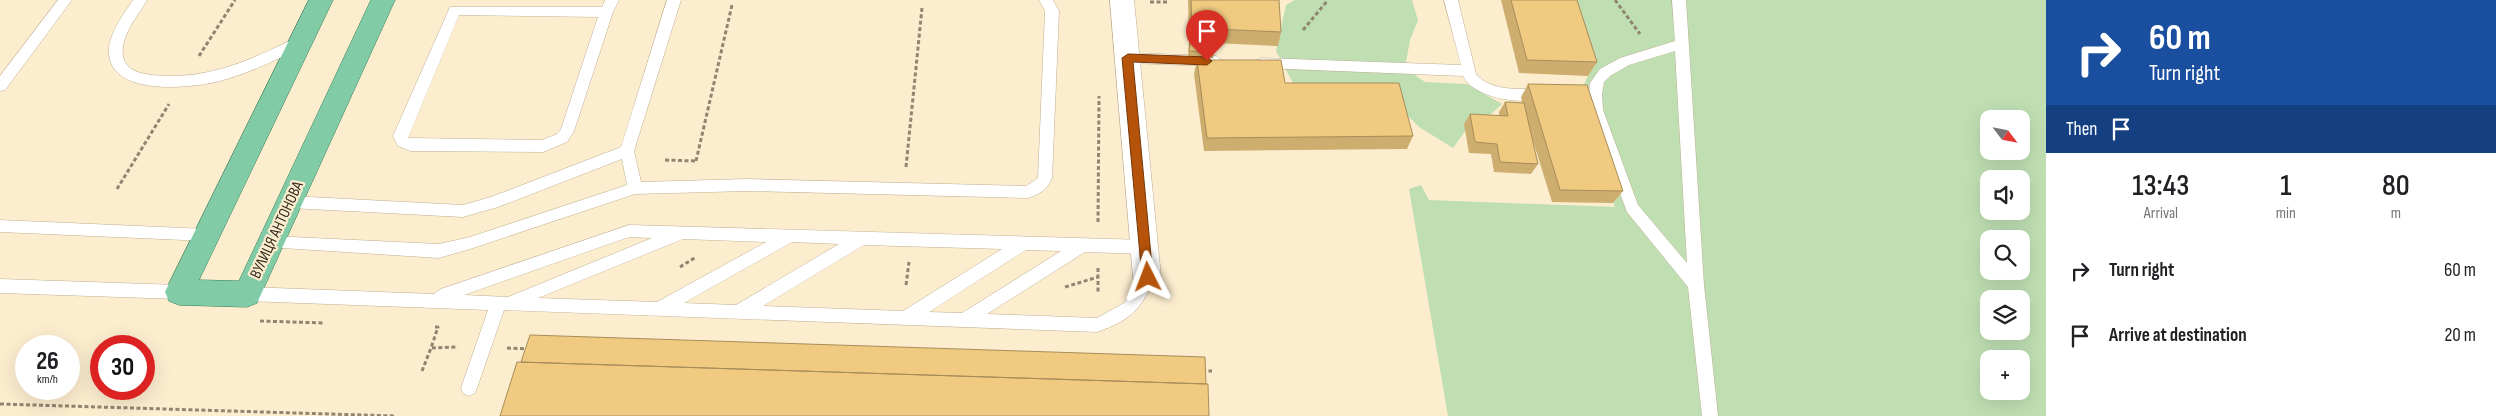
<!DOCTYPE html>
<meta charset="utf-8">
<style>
body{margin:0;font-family:"Sofia Sans Condensed",sans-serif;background:#f2f2f2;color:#202124;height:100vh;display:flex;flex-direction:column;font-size:19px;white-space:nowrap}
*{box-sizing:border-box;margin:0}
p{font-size:16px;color:#757577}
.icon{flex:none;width:28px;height:28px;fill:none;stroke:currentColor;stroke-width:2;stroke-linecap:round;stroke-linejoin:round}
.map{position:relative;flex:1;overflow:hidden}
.panel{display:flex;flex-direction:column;background:#fff;width:450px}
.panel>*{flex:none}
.guide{background:#1a4fa0;color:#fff;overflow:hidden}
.needle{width:32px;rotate:122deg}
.tools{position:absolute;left:1980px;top:110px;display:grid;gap:10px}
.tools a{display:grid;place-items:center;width:50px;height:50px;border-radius:10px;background:#fff;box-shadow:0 5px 20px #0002;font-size:25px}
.speed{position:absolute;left:15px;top:335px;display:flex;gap:10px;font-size:25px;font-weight:700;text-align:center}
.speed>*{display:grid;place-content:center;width:65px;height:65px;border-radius:50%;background:#fff;box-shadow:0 5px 20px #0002;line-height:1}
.speed small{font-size:12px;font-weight:400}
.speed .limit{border:8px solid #d22;background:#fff;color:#111}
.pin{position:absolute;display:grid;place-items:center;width:42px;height:42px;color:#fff;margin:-51px -21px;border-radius:50% 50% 50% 0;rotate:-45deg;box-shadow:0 0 5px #0007}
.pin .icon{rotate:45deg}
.me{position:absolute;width:55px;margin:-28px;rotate:357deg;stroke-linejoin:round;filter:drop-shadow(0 0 4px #0008)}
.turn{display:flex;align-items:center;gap:18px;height:105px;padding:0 20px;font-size:22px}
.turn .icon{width:65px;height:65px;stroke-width:2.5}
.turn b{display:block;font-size:35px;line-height:42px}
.then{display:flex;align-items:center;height:48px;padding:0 20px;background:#0003;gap:10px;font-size:19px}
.eta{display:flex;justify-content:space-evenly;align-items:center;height:85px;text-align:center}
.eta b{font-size:30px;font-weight:600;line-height:35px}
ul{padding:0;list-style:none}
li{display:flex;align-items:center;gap:15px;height:65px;padding:0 20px}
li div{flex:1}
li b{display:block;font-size:19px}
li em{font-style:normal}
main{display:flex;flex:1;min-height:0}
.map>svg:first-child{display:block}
</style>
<main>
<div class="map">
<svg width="2046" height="416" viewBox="0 0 2046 416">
<rect width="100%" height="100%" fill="#fdedcf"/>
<path fill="#bfdfb3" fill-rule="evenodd" d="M1295 0H1412L1418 20 1410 40 1405 68 1425 82 1467 84 1502 104 1490 115 1476 116 1453 148 1419 127 1382 90 1332 91 1293 83 1276 51 1286 5Z
M1565 0H2046V416H1448L1409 189 1421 185 1429 200 1615 207 1578 98 1588 76ZM1989 119H2021V151H1989ZM1989 179H2021V211H1989ZM1989 239H2021V271H1989ZM1989 299H2021V331H1989ZM1989 359H2021V391H1989Z"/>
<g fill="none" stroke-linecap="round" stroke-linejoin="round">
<g stroke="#beaf92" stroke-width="1">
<path id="service" d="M58 0H72L5 90 0 91V76Z
M133 0H147C138 16 120 36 123 56 125 70 141 74 152 75 204 81 250 61 295 38L300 37 307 42 305 46C278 59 250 73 220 81 192 88 114 97 109 55 107 36 123 15 133 0Z
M605 0H619L613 12 574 131 567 142 543 152 411 151 398 146 393 136 450 7H602ZM459 15 598 17 561 129 557 134 542 140 408 138Z
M667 0H681L634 151 641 182 747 179 1026 186 1038 178 1045 11 1039 0H1053L1059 11 1052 178C1047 190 1040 194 1028 198L747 191 635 194 470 249 439 258 266 247 263 242 266 237 271 236 439 244 470 237 627 185 622 159 498 207 463 217 290 208 285 206 283 202 285 198 290 196 463 205 491 197 621 147Z
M1444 0H1458L1476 74C1493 93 1520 88 1543 89L1548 90 1550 94 1548 98C1524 105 1476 100 1463 76L1261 68 1254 63 1261 58 1461 65Z
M1672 0H1686L1704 285 1718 416H1702L1688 287 1627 212 1589 110 1588 102 1590 83 1600 69 1620 58 1675 41ZM1675 51 1687 263 1638 205 1603 110 1602 94 1604 82 1610 76 1629 65Z
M1128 53 1216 56 1223 61 1216 66 1128 63 1121 58Z
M0 220 207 229 212 230 215 235 212 240 207 241 0 232Z
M629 225 1146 240 1151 242 1154 247 1151 252 1146 254 1085 252 987 314 1097 318 1124 303 1133 291 1141 272 1147 270 1153 272 1155 277C1141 310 1131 320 1097 332L504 310 477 388 475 393 469 396 463 393 461 388 488 310 247 301 241 299 239 294 241 289 247 287 434 294 441 289ZM629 237 652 238 508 297 464 295ZM683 239 766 242 657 302 538 298ZM792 242 839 244 736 305 684 303ZM864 245 1002 249 903 311 763 306ZM1026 250 1061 251 962 313 929 312Z
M0 279 179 285 185 287 187 292 185 297 179 299 0 293Z"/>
</g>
<g stroke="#beaf92" stroke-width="1">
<path id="minor" d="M1110 0H1134L1161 277 1157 286 1147 289 1137 286 1133 277Z"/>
</g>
<g stroke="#307e53" stroke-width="1">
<path id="primary" d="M309 0H333L199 280 239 281 371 0H395L257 303 247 307 179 305 169 301 165 292Z"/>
</g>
<path stroke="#908571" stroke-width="3" stroke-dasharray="4 2.5" stroke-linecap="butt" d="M1615 0 1640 34
M1150 2H1169
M1303 30 1328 0
M199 56 235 0
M665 160 696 161
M696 161 732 5
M906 167 922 8
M117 189 169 104
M1098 222 1099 96
M680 267 696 257
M1098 268V294
M906 285 909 262
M1065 287 1098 277
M260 321 324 323
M435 327H438L431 348 458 347
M507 348 529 349
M422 371 431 348
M1202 371H1212
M0 404 395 416"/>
<use href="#service" fill="#fff" fill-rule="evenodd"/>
<use href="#minor" fill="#fff" fill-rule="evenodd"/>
<use href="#primary" fill="#82cba7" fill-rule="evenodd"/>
</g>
<path fill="#ceae6e" d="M1188 0H1279L1281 32 1278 46 1214 43V52L1213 58 1188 57 1189 42Z
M1501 0H1577L1597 62 1588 76 1519 73Z
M1197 60 1285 83 1413 136 1407 149 1204 151 1194 74Z
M1528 84 1623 191 1613 203 1552 202 1530 131 1538 164 1531 174 1494 172 1491 154 1469 153 1464 124 1470 114 1499 116V112L1505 102 1522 103 1521 97Z"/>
<path fill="#efca80" stroke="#a78d5a" d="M1191 0H1279L1281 32 1192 28Z
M1511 0H1577L1597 62 1527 60Z
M1191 36 1213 37 1214 52 1189 51Z
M1197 60H1281L1285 83H1399L1413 136 1207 138Z
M1528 84 1587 85 1623 191 1560 190Z
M1505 102 1524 103 1538 164 1500 162 1497 144 1475 142 1470 114 1508 116Z
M530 335 1205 357 1206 384 521 362Z
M517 362 1208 384 1209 416H500Z"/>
<path fill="#b45309" stroke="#753606" d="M1128 54 1207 57 1212 61 1207 65 1133 62 1153 277 1148 282 1142 277 1122 58Z"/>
<g text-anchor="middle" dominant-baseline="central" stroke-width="4.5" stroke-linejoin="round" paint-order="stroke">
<g font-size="16" fill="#332d22" stroke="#fdedcf">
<text transform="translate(277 230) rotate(-65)">ВУЛИЦЯ АНТОНОВА</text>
</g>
</g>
</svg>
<div class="tools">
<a><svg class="needle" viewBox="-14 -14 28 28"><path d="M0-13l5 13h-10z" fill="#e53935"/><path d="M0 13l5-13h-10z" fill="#757577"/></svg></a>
<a><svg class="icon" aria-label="sound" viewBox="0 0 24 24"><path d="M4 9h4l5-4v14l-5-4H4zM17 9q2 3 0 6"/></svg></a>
<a><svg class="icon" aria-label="search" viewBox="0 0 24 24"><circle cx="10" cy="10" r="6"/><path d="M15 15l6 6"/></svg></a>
<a><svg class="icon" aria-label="layers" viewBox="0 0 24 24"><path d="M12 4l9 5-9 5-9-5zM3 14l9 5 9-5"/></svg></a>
<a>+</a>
</div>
<div class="speed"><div>26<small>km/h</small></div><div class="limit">30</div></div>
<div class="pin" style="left:1207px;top:61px;background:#d93025"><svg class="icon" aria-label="arrive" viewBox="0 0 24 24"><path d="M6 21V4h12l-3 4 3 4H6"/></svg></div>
<svg class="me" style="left:1148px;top:277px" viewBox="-20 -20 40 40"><path d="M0-17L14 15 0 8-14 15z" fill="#b45309" stroke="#fff" stroke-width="4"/></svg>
</div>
<section class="panel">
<div class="guide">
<div class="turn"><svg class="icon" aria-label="right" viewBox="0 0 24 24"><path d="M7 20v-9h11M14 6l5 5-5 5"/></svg><div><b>60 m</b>Turn right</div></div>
<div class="then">Then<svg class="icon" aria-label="arrive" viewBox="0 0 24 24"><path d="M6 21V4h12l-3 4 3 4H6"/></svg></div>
</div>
<div class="eta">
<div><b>13:43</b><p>Arrival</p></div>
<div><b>1</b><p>min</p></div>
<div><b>80</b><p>m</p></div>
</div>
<ul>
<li><svg class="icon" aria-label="right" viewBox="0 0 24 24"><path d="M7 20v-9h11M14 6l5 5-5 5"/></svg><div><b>Turn right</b></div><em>60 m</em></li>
<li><svg class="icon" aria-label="arrive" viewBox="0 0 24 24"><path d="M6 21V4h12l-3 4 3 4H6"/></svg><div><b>Arrive at destination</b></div><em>20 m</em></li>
</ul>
</section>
</main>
